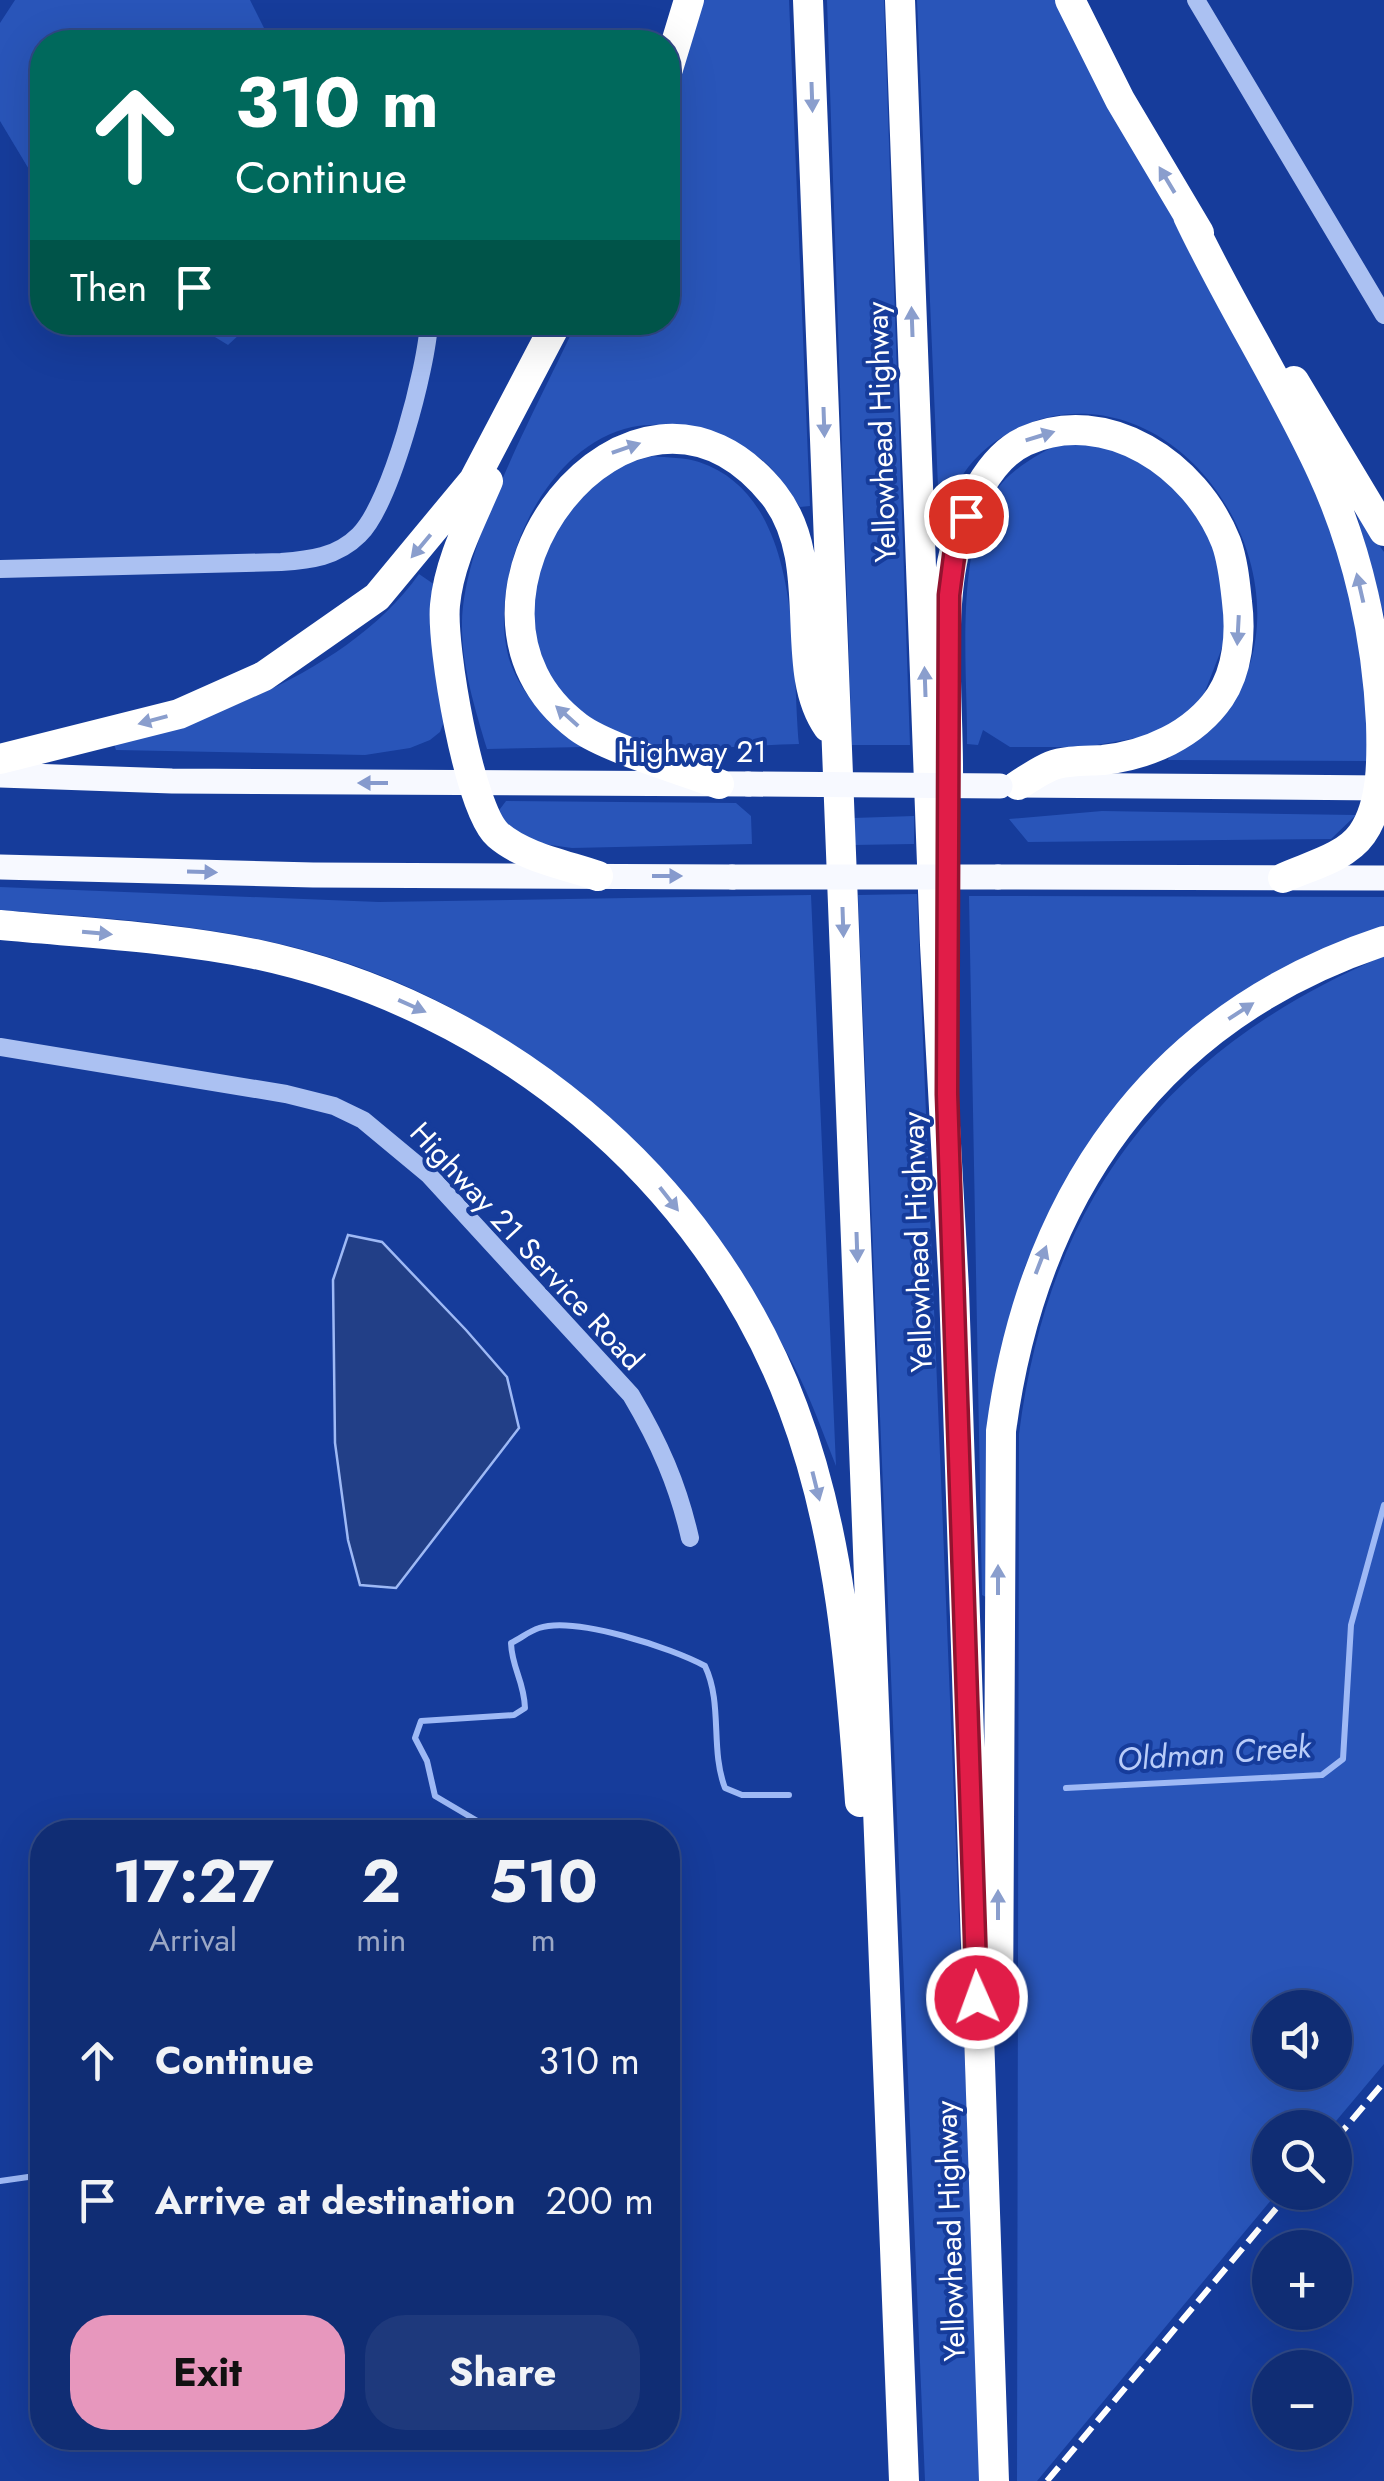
<!DOCTYPE html>
<meta charset="utf-8">
<style>
body{margin:0;font-family:Jost,sans-serif;background:#1e397c;color:#f1f3f6;height:100vh;display:flex;flex-direction:column;font-size:38px;white-space:nowrap}
*{box-sizing:border-box;margin:0}
p{font-size:32px;color:#9ca8c5}
.icon{flex:none;width:55px;height:55px;fill:none;stroke:currentColor;stroke-width:2;stroke-linecap:round;stroke-linejoin:round}
.map{position:relative;flex:1;overflow:hidden}
.side{position:absolute;left:30px;top:1820px;width:650px;height:630px;display:flex;flex-direction:column;background:#102d74;border-radius:40px;box-shadow:0 10px 40px #0002,0 0 0 2px #304986}
.side>*{flex:none}
.guide{position:absolute;left:30px;top:30px;width:650px;height:305px;border-radius:40px;box-shadow:0 10px 40px #0002,0 0 0 2px #304986;background:#00695c;color:#fff;overflow:hidden}
.controls{position:absolute;left:1252px;top:1990px;display:grid;gap:20px}
.controls a{display:grid;place-items:center;width:100px;height:100px;border-radius:50%;background:#102d74;box-shadow:0 10px 40px #0002,0 0 0 2px #304986;font-size:50px}
.pin{position:absolute;display:grid;place-items:center;width:85px;height:85px;color:#fff;margin:-42px;border:5px solid #fff;border-radius:50%;box-shadow:0 2px 10px #0007}
.me{position:absolute;width:110px;margin:-55px;rotate:358deg;stroke-linejoin:round;filter:drop-shadow(0 0 8px #0008)}
.turn{display:flex;align-items:center;gap:35px;height:210px;padding:0 40px;font-size:45px}
.turn .icon{width:130px;height:130px;stroke-width:2.5}
.turn b{display:block;font-size:70px;line-height:85px}
.then{display:flex;align-items:center;height:95px;padding:0 40px;background:#0003;gap:20px;font-size:38px}
.eta{display:flex;justify-content:space-evenly;align-items:center;height:170px;text-align:center}
.eta b{font-size:60px;font-weight:700;line-height:70px}
.primary-button{display:flex;gap:20px;margin-top:auto;padding:20px 40px}
.primary-button a{flex:1;height:115px;border-radius:40px;background:#e797bd;color:#111;font-size:40px;font-weight:700;line-height:115px;text-align:center}
.primary-button a+a{background:#1e397c;color:#f1f3f6}
ul{padding:0;list-style:none}
li{display:flex;align-items:center;gap:30px;height:140px;padding:0 40px}
li div{flex:1}
li b{display:block;font-size:38px}
li em{font-style:normal}
.map>svg:first-child{display:block}
</style>
<div class="map">
<svg width="1384" height="2481" viewBox="0 0 1384 2481">
<rect width="100%" height="100%" fill="#163c9b"/>
<path fill="#2955b9" fill-rule="evenodd" d="M15 0H250L271 42H42V191L0 121V23Z
M702 0H789L810 506 800 507C790 493 780 477 768 465 751 449 729 439 708 433 684 426 657 422 632 427 543 446 488 573 508 655 517 691 553 729 584 747L487 749C475 708 461 665 462 622 464 536 540 403 576 323L668 322V103Z
M827 0H884L910 745H852Z
M917 0H1055L1281 418 1336 537 1366 670 1367 761 1168 760C1179 729 1235 714 1250 664 1287 543 1178 386 1045 418 1014 426 981 447 964 473 956 486 953 502 939 510Z
M192 323H252L228 345Z
M1066 440 1118 445 1190 500 1223 559 1225 640 1204 694 1187 714 1148 736 1085 747H1010L983 730 978 745 967 744C968 672 952 537 1002 483 1019 464 1043 452 1066 440Z
M653 456C667 458 685 457 699 462 804 497 791 655 799 744 745 745 659 757 610 733 500 678 516 534 610 471 621 463 639 460 653 456Z
M1357 515 1384 552V615Z
M419 574 435 585 446 716 440 732 430 740 410 748 365 755 116 750 114 744C220 718 354 666 419 574Z
M506 801 736 803 751 816 752 844 572 848 543 844 503 826 497 813Z
M1102 811 1356 815 1331 839 1028 842 1009 819Z
M914 816V844L853 845V818Z
M0 887 379 902 811 895 836 1466C823 1433 811 1399 795 1368 692 1170 532 1016 315 953 214 924 104 918 0 910Z
M917 894 982 2481H925L858 895Z
M969 896 1384 897V926L1307 958 1123 1102 1085 1149 1042 1227 1024 1269 997 1371 988 1598 982 1595Z
M1384 956V2064L1331 2127 1270 2128V2192L1277 2193 1037 2481H1017L1019 1434C1049 1198 1166 1049 1384 956ZM1270 2008H1335V2072H1270Z"/>
<path fill="#223f87" stroke="#9eb9f5" stroke-width="2.5" d="M348 1235 382 1242 466 1330 507 1377 519 1428 396 1588 360 1585 348 1540 335 1443 333 1280Z"/>
<g fill="none" stroke-linecap="round" stroke-linejoin="round">
<path stroke="#9eb9f5" stroke-width="6" d="M1066 1788 1322 1775 1343 1759 1351 1625 1384 1505
M496 1832 435 1796 427 1761 415 1738 421 1721 514 1715 525 1708C524 1680 512 1669 511 1643 520 1639 529 1631 539 1628 575 1616 672 1648 705 1666 723 1704 710 1749 725 1788L742 1795H789
M0 2181 35 2176 42 2180"/>
<path stroke="#abc1f2" stroke-width="18" d="M1196 0 1384 315
M0 569 281 562C310 560 337 557 359 535 391 504 427 367 429 322
M0 1047 286 1094 334 1106 363 1120 428 1174 631 1395C659 1442 678 1485 690 1538"/>
<path stroke="#f7f9ff" stroke-width="25" d="M0 775 172 781 748 784
M1014 785 1384 788
M0 867 313 875 732 877
M998 877 1384 878"/>
<path stroke="#fff" stroke-width="30" d="M808 0 904 2481
M900 0 935 945 954 1289 994 2481
M1070 0 1120 100 1199 233
M668 69 689 0
M1188 216C1229 303 1282 385 1322 472 1358 550 1377 638 1381 723 1382 758 1383 804 1362 834 1345 858 1309 866 1283 878
M1294 381 1384 531
M488 481C471 521 449 561 445 605 441 645 469 810 498 835 523 857 566 865 598 876
M0 759 179 714 264 676 377 597 474 480 557 322
M948 780C949 713 938 609 956 546 966 509 988 458 1025 441 1107 404 1196 466 1226 542 1233 561 1235 583 1237 602 1241 633 1238 670 1220 697 1194 735 1148 755 1103 760 1087 761 1066 760 1051 766 1039 771 1028 779 1018 785
M719 784C683 770 606 748 578 727 414 605 633 318 774 495 827 563 786 668 828 727
M0 925C85 933 172 937 255 954 496 1005 706 1175 793 1408 840 1532 851 1671 860 1802
M998 2019 1001 1431C1032 1197 1154 1017 1384 941"/>
<path stroke="#fff" stroke-width="6" stroke-dasharray="18 8" stroke-linecap="butt" d="M1335 2140 1384 2082
M1047 2481 1290 2192"/>
<path stroke="#f7f9ff" stroke-width="25" d="M748 784 1000 786
M732 877H998"/>
</g>
<defs><path id="oneway-solid" d="M-6-.8H1V-3.2L6.5 0L1 3.2V.8H-6Z" transform="scale(2.5)"/></defs>
<g fill="#8a9ecd">
<use href="#oneway-solid" transform="translate(812 97) rotate(88)"/>
<use href="#oneway-solid" transform="translate(1167 180) rotate(-121)"/>
<use href="#oneway-solid" transform="translate(912 322) rotate(-92)"/>
<use href="#oneway-solid" transform="translate(824 422) rotate(88)"/>
<use href="#oneway-solid" transform="translate(1040 436) rotate(-17)"/>
<use href="#oneway-solid" transform="translate(626 448) rotate(-19)"/>
<use href="#oneway-solid" transform="translate(421 546) rotate(130)"/>
<use href="#oneway-solid" transform="translate(1360 588) rotate(-103)"/>
<use href="#oneway-solid" transform="translate(1238 630) rotate(93)"/>
<use href="#oneway-solid" transform="translate(925 682) rotate(-92)"/>
<use href="#oneway-solid" transform="translate(567 716) rotate(-138)"/>
<use href="#oneway-solid" transform="translate(153 720) rotate(165)"/>
<use href="#oneway-solid" transform="translate(843 922) rotate(88)"/>
<use href="#oneway-solid" transform="translate(97 933) rotate(5)"/>
<use href="#oneway-solid" transform="translate(412 1006) rotate(24)"/>
<use href="#oneway-solid" transform="translate(1241 1011) rotate(-33)"/>
<use href="#oneway-solid" transform="translate(669 1199) rotate(52)"/>
<use href="#oneway-solid" transform="translate(857 1247) rotate(88)"/>
<use href="#oneway-solid" transform="translate(1041 1260) rotate(-69)"/>
<use href="#oneway-solid" transform="translate(816 1486) rotate(76)"/>
<use href="#oneway-solid" transform="translate(998 1580) rotate(-90)"/>
<use href="#oneway-solid" transform="translate(998 1905) rotate(-90)"/>
</g>
<g fill="#869acd">
<use href="#oneway-solid" transform="translate(373 783) rotate(-180)"/>
<use href="#oneway-solid" transform="translate(202 872) rotate(2)"/>
<use href="#oneway-solid" transform="translate(667 876)"/>
</g>
<g fill="none" stroke-linecap="round" stroke-linejoin="round">
<g stroke="#92132f" stroke-width="25">
<path id="route" d="M966 516 955 549 949 595 947 1094 977 1998"/>
</g>
<use href="#route" stroke="#e11d48" stroke-width="18"/>
</g>
<g text-anchor="middle" dominant-baseline="central" stroke-width="8" stroke-linejoin="round" paint-order="stroke">
<g font-size="30" fill="#fff" stroke="#163c9b">
<text transform="translate(881 432) rotate(-92)">Yellowhead Highway</text>
<text x="692" y="751">Highway 21</text>
<text transform="translate(917 1242) rotate(-92)">Yellowhead Highway</text>
<text transform="translate(527 1246) rotate(47)">Highway 21 Service Road</text>
<text transform="translate(950 2231) rotate(-92)">Yellowhead Highway</text>
</g>
<g font-size="32" font-style="italic" fill="#b8ccf9" stroke="#163c9b">
<text transform="translate(1214 1753) rotate(-4)">Oldman Creek</text>
</g>
</g>
</svg>
<div class="controls">
<a><svg class="icon" aria-label="sound" viewBox="0 0 24 24"><path d="M4 9h4l5-4v14l-5-4H4zM17 9q2 3 0 6"/></svg></a>
<a><svg class="icon" aria-label="search" viewBox="0 0 24 24"><circle cx="10" cy="10" r="6"/><path d="M15 15l6 6"/></svg></a>
<a>+</a>
<a>−</a>
</div>
<div class="pin" style="left:966px;top:516px;background:#d93025"><svg class="icon" aria-label="arrive" viewBox="0 0 24 24"><path d="M6 21V4h12l-3 4 3 4H6"/></svg></div>
<svg class="me" style="left:977px;top:1998px" viewBox="-20 -20 40 40"><circle r="17" fill="#e11d48" stroke="#fff" stroke-width="3"/><path d="M0-11L8 9 0 5-8 9z" fill="#fff"/></svg>
<div class="guide">
<div class="turn"><svg class="icon" aria-label="ahead" viewBox="0 0 24 24"><path d="M12 20V5M6 11l6-6 6 6"/></svg><div><b>310 m</b>Continue</div></div>
<div class="then">Then<svg class="icon" aria-label="arrive" viewBox="0 0 24 24"><path d="M6 21V4h12l-3 4 3 4H6"/></svg></div>
</div>
<section class="side">
<div class="eta">
<div><b>17:27</b><p>Arrival</p></div>
<div><b>2</b><p>min</p></div>
<div><b>510</b><p>m</p></div>
</div>
<ul>
<li><svg class="icon" aria-label="ahead" viewBox="0 0 24 24"><path d="M12 20V5M6 11l6-6 6 6"/></svg><div><b>Continue</b></div><em>310 m</em></li>
<li><svg class="icon" aria-label="arrive" viewBox="0 0 24 24"><path d="M6 21V4h12l-3 4 3 4H6"/></svg><div><b>Arrive at destination</b></div><em>200 m</em></li>
</ul>
<div class="primary-button"><a>Exit</a><a>Share</a></div>
</section>
</div>
